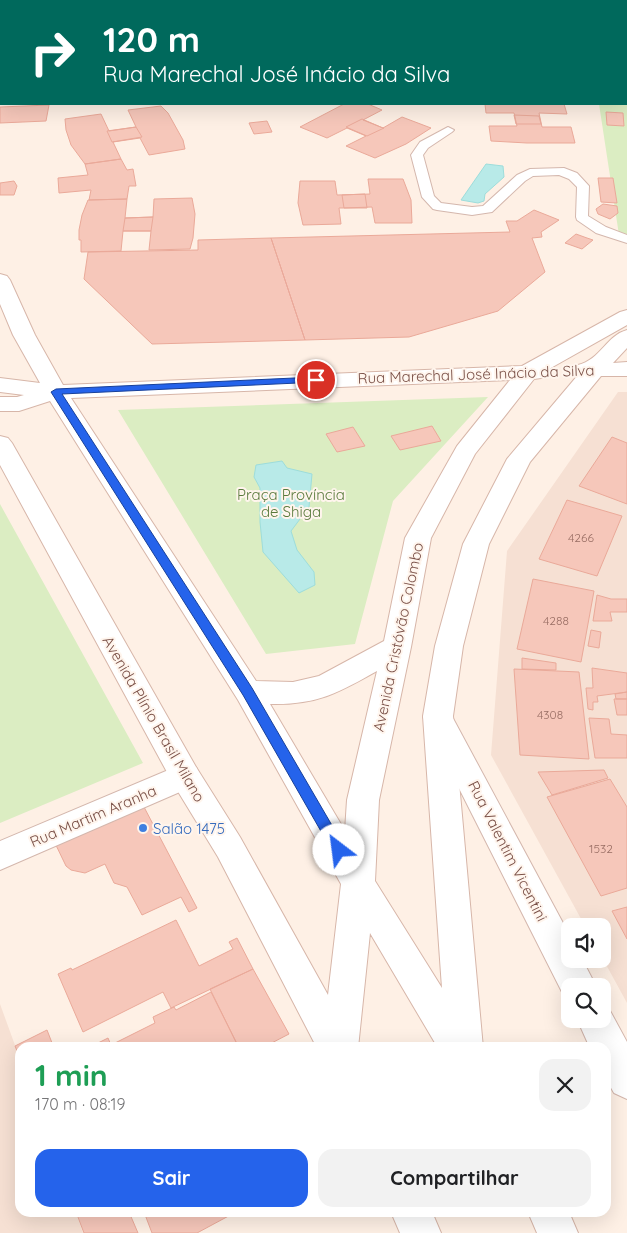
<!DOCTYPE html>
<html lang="pt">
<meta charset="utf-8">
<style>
body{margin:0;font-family:Quicksand,sans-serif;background:#f2f2f2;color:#202124;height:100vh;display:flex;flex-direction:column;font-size:19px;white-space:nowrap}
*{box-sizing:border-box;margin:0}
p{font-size:16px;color:#757577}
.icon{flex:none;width:28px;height:28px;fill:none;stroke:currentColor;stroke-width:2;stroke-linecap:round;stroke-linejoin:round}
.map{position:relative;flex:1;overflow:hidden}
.side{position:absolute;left:15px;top:1042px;width:596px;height:175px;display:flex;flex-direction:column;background:#fff;border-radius:15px;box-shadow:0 5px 20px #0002}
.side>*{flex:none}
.guide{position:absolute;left:0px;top:0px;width:628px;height:105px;box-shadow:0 5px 20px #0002;background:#00695c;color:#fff;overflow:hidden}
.fabs{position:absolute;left:561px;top:918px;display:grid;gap:10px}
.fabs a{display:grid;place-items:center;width:50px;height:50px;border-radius:10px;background:#fff;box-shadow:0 5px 20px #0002;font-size:25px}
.pin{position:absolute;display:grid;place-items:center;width:42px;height:42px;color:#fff;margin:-21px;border:2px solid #fff;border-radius:50%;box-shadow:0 1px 5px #0007}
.me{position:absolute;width:55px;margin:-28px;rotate:330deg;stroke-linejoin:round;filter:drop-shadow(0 0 4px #0008)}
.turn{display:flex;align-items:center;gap:18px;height:105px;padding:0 20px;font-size:22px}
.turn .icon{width:65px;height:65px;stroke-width:2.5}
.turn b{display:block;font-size:35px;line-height:42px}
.round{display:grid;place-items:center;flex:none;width:52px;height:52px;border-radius:15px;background:#f2f2f2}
.overview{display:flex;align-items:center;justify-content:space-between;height:85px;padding:0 20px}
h1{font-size:30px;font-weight:800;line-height:38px;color:#1e9e55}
.cta{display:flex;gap:10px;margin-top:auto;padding:10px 20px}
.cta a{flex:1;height:58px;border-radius:15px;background:#2563eb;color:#fff;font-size:20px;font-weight:800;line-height:58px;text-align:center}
.cta a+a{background:#f2f2f2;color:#202124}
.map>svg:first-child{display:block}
</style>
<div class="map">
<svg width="627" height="1233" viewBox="0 0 627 1233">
<rect width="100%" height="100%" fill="#fef0e5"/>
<path fill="#f6e0d3" d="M618 392H627V1003L603 959 602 926H585L491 755 507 551Z
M0 1004 20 1059V1212L76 1213 83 1233H0Z"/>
<path fill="#dbedc2" d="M627 6V238L619 235 599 104H626Z
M488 397 393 501 355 644 266 654 118 410Z
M0 504 143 763 0 823Z"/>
<path fill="#b8eae8" stroke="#9ddddb" d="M486 164 503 166 504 177 485 194 484 201 478 203 461 200Z
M282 461 287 468 312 474 309 507 291 531 297 550 314 572 315 585 299 593 263 552 260 522V488L254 477 256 465Z"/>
<path fill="#f6c7ba" stroke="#eaa999" d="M344 104H368L382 110 363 120 383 128 402 117 431 128 406 144 375 158 346 146 366 136 347 128 327 138 300 127Z
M485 104H564L567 114 539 113 542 127H571L575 143H527L491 141 489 126H517L514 113H486Z
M49 105 46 121 0 123V107Z
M161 106 168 113 183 140 185 149 149 155 140 138 113 142 121 159 85 164 71 145 66 130 65 119 101 114 109 131 136 127 128 110Z
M606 112 623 113 624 126 607 125Z
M514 115 539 116 541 124H516Z
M362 119 383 128H384L367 136 346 127Z
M267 121 272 132 254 134 249 123Z
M136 127 142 137 112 142 107 131Z
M121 159 127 170 133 169 136 186H129L127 199 89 200 91 190 59 193 58 178 88 175 85 164Z
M598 178H613L617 203 601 202Z
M368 179H403L411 200 412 223H375L372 207 344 208H339L341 224 303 225 298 203 300 181H335L337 195 370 194Z
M14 181 17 186 14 195H0V183Z
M365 194 367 208H344L342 195Z
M192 198 195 214 193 238 190 249 149 250 151 231H123L121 251 81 252V240H79V230L82 215 88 200 127 199 125 218 153 217 154 199Z
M603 204 617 206 618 213 610 219 598 214 596 209Z
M534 210 559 220 541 232 542 237 532 238 545 272 498 311 409 337 305 340 271 238 510 232 506 221H517Z
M153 217 151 231H123L125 218Z
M576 234 587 238 593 240 582 249 565 243Z
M271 238 305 340 152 344 84 279 88 252 198 250V240Z
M432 426 441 441 400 450 391 436Z
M353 427 365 446 337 452 326 434Z
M612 437 627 443V504L579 486Z
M567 500 622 516 597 576 539 559Z
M533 579 594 591 581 662 517 649Z
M597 595 611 599H627V612H610L612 621H593Z
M591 630 601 632 599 648 588 646Z
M522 658 556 663V670L522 669Z
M592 668 627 673V692L597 696 598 702H593V710L588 709 586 688H593Z
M514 669 579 672 589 759 520 755Z
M627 692V699H616L615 694Z
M614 699H627V715H617Z
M589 718 609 719 611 734 627 735V758H595Z
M604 770 608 778 552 795 538 772Z
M610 779 627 807V888L601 896 547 797Z
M144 807 197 908 189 912 181 897 142 915 127 887 114 883 105 864 85 873 71 870 66 866 53 839Z
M627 907V939L612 911Z
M176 920 199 966 233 949 229 942 237 938 253 969 171 1008 163 992 83 1032 58 974 71 968 72 970Z
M253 969 289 1034 262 1048H239L210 989Z
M211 992 239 1048H88L108 1038 111 1045 155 1023 153 1017 174 1007 176 1010Z
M47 1030 54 1048H20V1058L15 1046Z
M76 1212H129L138 1233H84Z
M144 1212H236L197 1233H152Z"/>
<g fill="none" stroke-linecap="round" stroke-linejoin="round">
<g stroke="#d4b7ad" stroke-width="2">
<path id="service" d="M448 127 454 130 452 132 428 148 423 155 434 196 441 203 472 207 483 206 517 175 530 169 564 168 577 173 589 186 588 216 606 227 627 235V243L596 233 577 220 576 217 577 187 569 179 559 175 533 176 525 181 492 212 472 215 437 210 433 209 422 197 411 155 420 142Z"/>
</g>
<g stroke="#d4b7ad" stroke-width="2">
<path id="minor" d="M438 705 448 709 570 936V959H582L596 986H570V1000L565 998 423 717 428 709Z
M185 763 196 767 200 776 196 785 0 870V841Z
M602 1005 608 1007 627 1042V1099L614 1093 606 1079V1048H590L577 1019H602Z"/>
</g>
<g stroke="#d7b6a9" stroke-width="2">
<path id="secondary" d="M0 274 7 276 10 280 35 335 63 385 522 366 620 312 627 310V325L549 369 551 372 548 377 534 379 475 454 431 538 411 647 379 800 375 881 442 988 423 716 435 646 463 544 507 459 578 375 575 370 578 365C600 360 607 335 627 330V348L613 363 627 362V376H601L530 462 489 544 463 646 453 716 483 1048H438L370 933 358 1048H317L218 857 174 785 0 465V436L8 438 12 443 196 767 240 837 328 995 341 884 238 700 50 401 19 411H0V397H17L24 395 0 392V378L40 383 13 335 0 304ZM510 380 457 446 405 538 384 641 319 676 293 682 256 681 71 398ZM377 671 347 800 345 831 270 704C317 705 338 693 377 671Z
M391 1212H432L441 1233H400Z
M528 1212H569L578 1233H537Z"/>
</g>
<use href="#service" fill="#fff" fill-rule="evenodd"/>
<use href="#minor" fill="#fff" fill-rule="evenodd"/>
<use href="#secondary" fill="#fff" fill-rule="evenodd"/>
</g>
<path fill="#2563eb" stroke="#184099" d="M316 377 321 380 319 382 62 394 252 688 344 846 346 850 344 854 339 856 334 854 243 695 51 392 56 389Z"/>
<circle fill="#3f7fe0" stroke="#fff5ed" stroke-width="2" cx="143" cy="828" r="5"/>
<g text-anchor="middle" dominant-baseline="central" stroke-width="4" stroke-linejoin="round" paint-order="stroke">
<g font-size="12" fill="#996e64">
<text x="581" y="537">4266</text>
<text x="556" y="620">4288</text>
<text x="550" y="714">4308</text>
<text x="601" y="848">1532</text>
</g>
<g font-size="15" fill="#7a5047" stroke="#fff5ed">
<text transform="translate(476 374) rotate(-2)">Rua Marechal José Inácio da Silva</text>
<text transform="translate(398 637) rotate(-78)">Avenida Cristóvão Colombo</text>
<text transform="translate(154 719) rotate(60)">Avenida Plínio Brasil Milano</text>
<text transform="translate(93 816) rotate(-23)">Rua Martim Aranha</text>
<text transform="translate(508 851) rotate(63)">Rua Valentim Vicentini</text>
</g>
<g font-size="15" fill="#597a3c" stroke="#fff5ed">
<text x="291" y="494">Praça Província<tspan x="291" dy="17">de Shiga</tspan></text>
</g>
<g font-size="15" fill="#366cbe" stroke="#fff5ed" text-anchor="start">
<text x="153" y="828">Salão 1475</text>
</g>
</g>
</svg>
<div class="fabs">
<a><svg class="icon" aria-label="sound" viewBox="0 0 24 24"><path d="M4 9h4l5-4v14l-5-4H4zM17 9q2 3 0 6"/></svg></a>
<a><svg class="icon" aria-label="search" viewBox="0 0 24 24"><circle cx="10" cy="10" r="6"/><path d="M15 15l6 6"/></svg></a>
</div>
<div class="pin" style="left:316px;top:380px;background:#d93025"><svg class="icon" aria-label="arrive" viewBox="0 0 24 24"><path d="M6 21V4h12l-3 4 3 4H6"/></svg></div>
<svg class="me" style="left:339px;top:850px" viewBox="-20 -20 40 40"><circle r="19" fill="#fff"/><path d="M0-13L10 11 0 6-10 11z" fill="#2563eb"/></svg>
<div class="guide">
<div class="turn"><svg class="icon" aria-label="right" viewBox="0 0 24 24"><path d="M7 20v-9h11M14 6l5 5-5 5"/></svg><div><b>120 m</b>Rua Marechal José Inácio da Silva</div></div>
</div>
<section class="side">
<div class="overview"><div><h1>1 min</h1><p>170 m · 08:19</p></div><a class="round"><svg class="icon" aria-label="close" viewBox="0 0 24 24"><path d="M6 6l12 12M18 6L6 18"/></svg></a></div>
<div class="cta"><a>Sair</a><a>Compartilhar</a></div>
</section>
</div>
